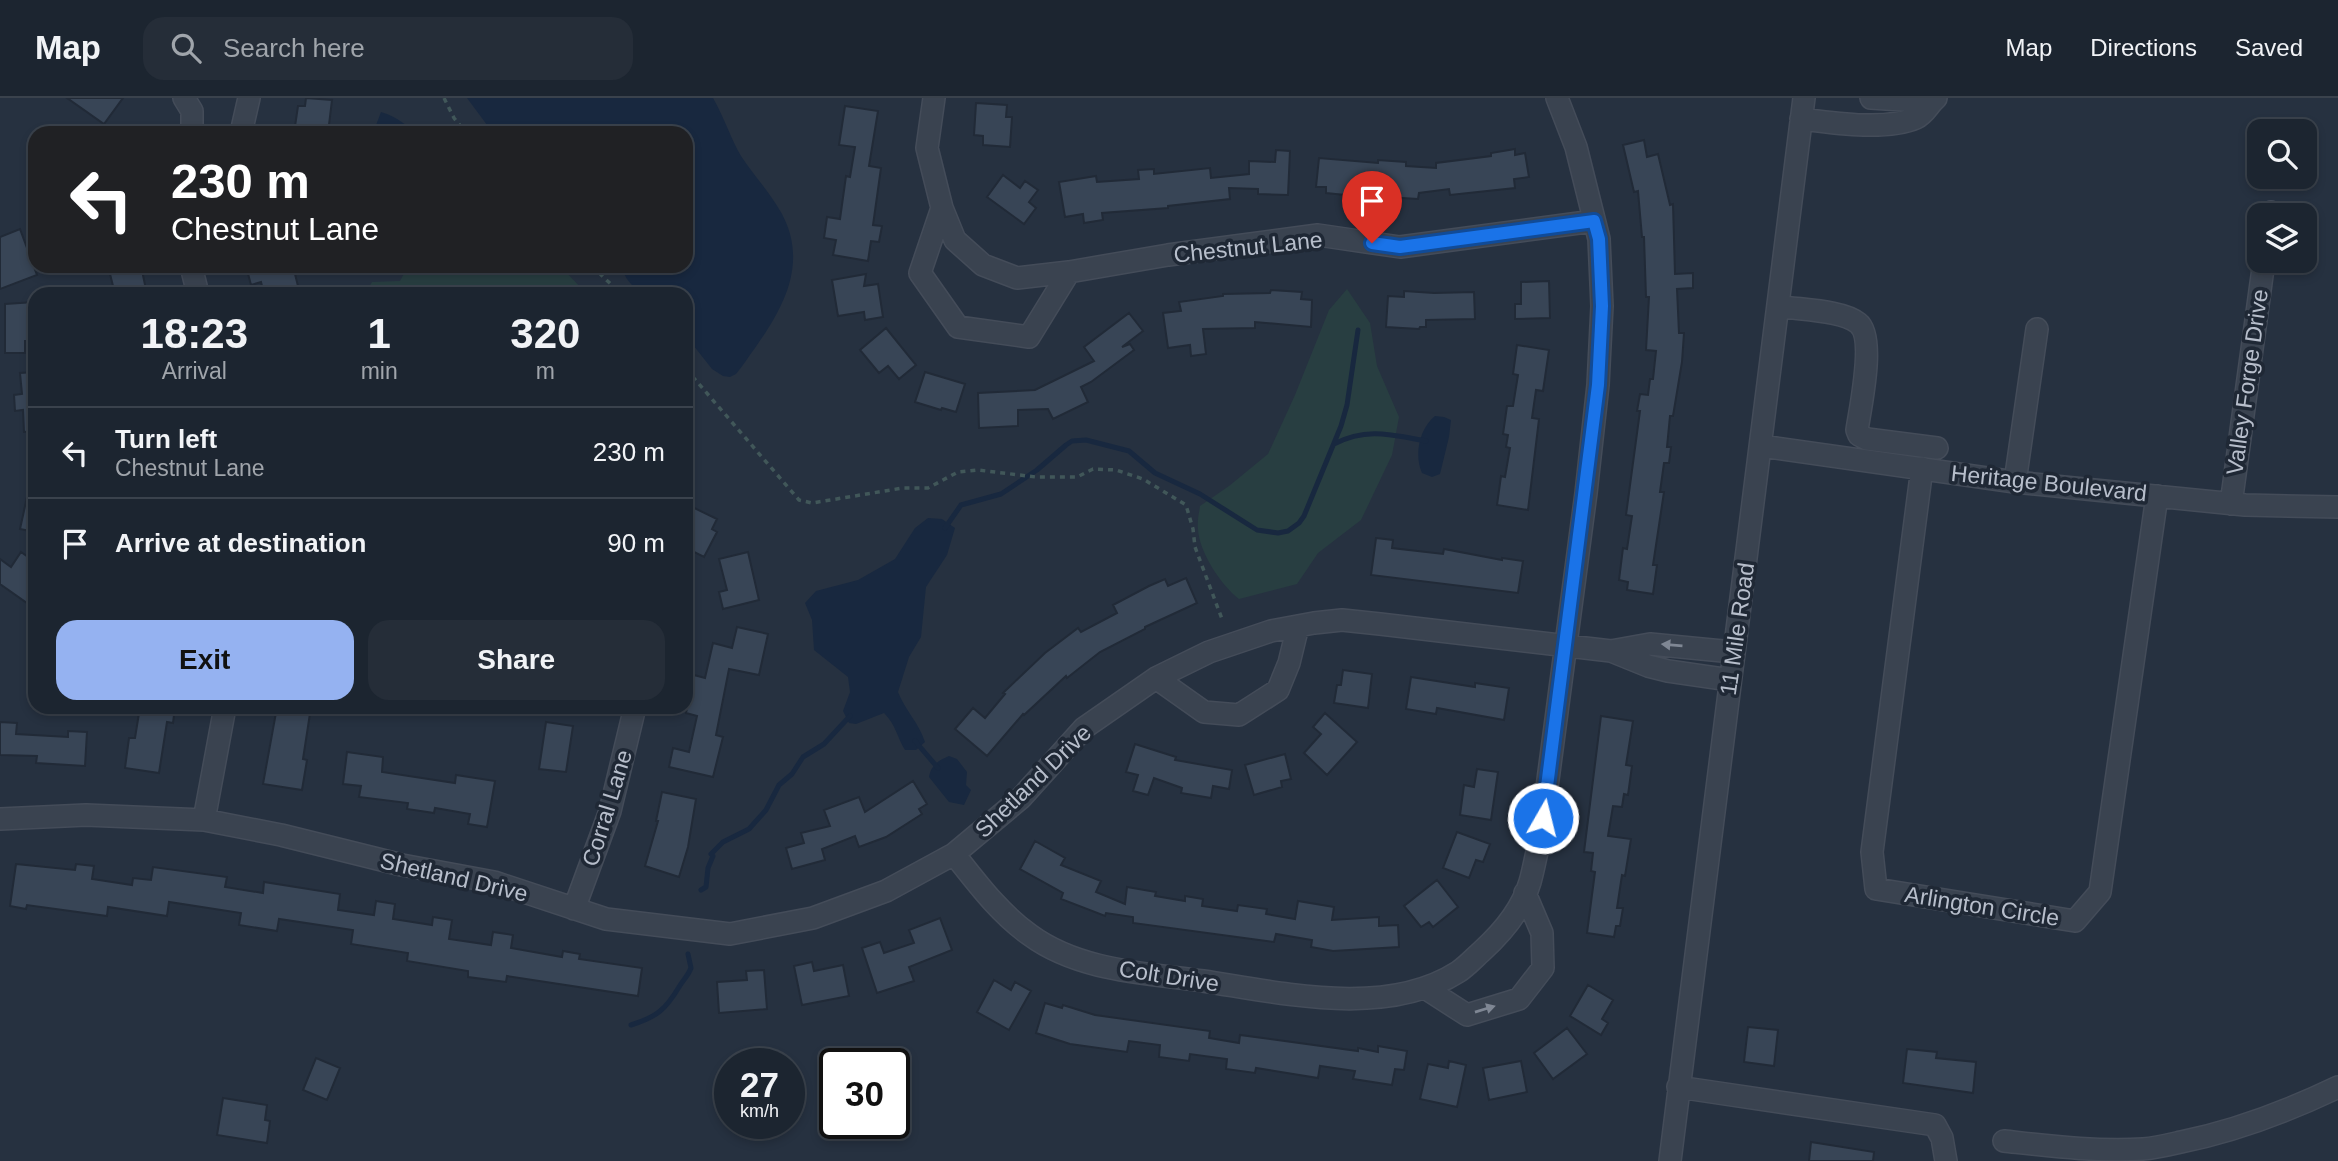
<!DOCTYPE html>
<style>
body{margin:0;font-family:Arial,sans-serif;background:#252d38;color:#f1f3f6;height:100vh;display:flex;flex-direction:column;font-size:26px;white-space:nowrap}
*{box-sizing:border-box;margin:0}
p{font-size:23px;color:#a0a5ab}
.icon{flex:none;width:38px;height:38px;fill:none;stroke:currentColor;stroke-width:2;stroke-linecap:round;stroke-linejoin:round}
.map{position:relative;flex:1;overflow:hidden}
.side{position:absolute;left:28px;top:189px;width:665px;height:427px;display:flex;flex-direction:column;background:#1c2530;border-radius:21px;box-shadow:0 4px 10px #0003,0 0 0 2px #3a424c}
.side>*{flex:none}
.hud{position:absolute;left:28px;top:28px;width:665px;height:147px;border-radius:21px;box-shadow:0 4px 10px #0003,0 0 0 2px #3a424c;background:#202124;color:#fff;overflow:hidden}
.buttons{position:absolute;left:2247px;top:21px;display:grid;gap:14px}
.buttons a{display:grid;place-items:center;width:70px;height:70px;border-radius:14px;background:#1c2530;box-shadow:0 4px 10px #0003,0 0 0 2px #3a424c;font-size:35px}
.speed{position:absolute;left:714px;top:950px;display:flex;gap:14px;font-size:35px;font-weight:700;text-align:center}
.speed>*{display:grid;place-content:center;width:91px;height:91px;border-radius:50%;background:#1c2530;box-shadow:0 4px 10px #0003,0 0 0 2px #3a424c;line-height:1}
.speed small{font-size:18px;font-weight:400}
.speed .limit{border:4px solid #111;border-radius:10px;background:#fff;color:#111}
.pin{position:absolute;display:grid;place-items:center;width:60px;height:60px;color:#fff;margin:-72px -30px;border-radius:50% 50% 50% 0;rotate:-45deg;box-shadow:0 0 7px #0007}
.pin .icon{rotate:45deg}
.me{position:absolute;width:77px;margin:-38px;rotate:8deg;stroke-linejoin:round;filter:drop-shadow(0 0 5px #0008)}
.turn{display:flex;align-items:center;gap:24px;height:147px;padding:0 28px;font-size:32px}
.turn .icon{width:91px;height:91px;stroke-width:2.5}
.turn b{display:block;font-size:49px;line-height:60px}
.eta{display:flex;justify-content:space-evenly;align-items:center;height:119px;text-align:center}
.eta b{font-size:42px;font-weight:700;line-height:49px}
.cta{display:flex;gap:14px;margin-top:auto;padding:14px 28px}
.cta a{flex:1;height:80px;border-radius:21px;background:#95b2f1;color:#111;font-size:28px;font-weight:700;line-height:80px;text-align:center}
.cta a+a{background:#252d38;color:#f1f3f6}
ul{padding:0;list-style:none}
li{display:flex;align-items:center;gap:21px;height:91px;padding:0 28px;border-top:2px solid #3a424c}
li div{flex:1}
li b{display:block;font-size:26px}
li em{font-style:normal}
header{display:flex;align-items:center;gap:42px;box-sizing:border-box;height:98px;padding:0 35px;background:#1c2530;border-bottom:2px solid #3a424c}
header strong{font-size:33px}
nav{display:flex;gap:38px;margin-inline-start:auto;font-size:24px}
.search{width:490px;height:63px;background:#252d38;display:flex;align-items:center;gap:18px;box-sizing:border-box;padding:0 24px;border-radius:21px;color:#a0a5ab;font-size:26px}
.map>svg:first-child{display:block}
</style>
<header>
<strong>Map</strong>
<div class="search"><svg class="icon" aria-label="search" viewBox="0 0 24 24"><circle cx="10" cy="10" r="6"/><path d="M15 15l6 6"/></svg>Search here</div>
<nav><a>Map</a><a>Directions</a><a>Saved</a></nav>
</header>
<div class="map">
<svg width="2338" height="1063" viewBox="0 0 2338 1063">
<rect width="100%" height="100%" fill="#263140"/>
<path fill="#283e41" d="M408 168H560L587 196H365L372 184 400 183Z
M1347 191 1370 225 1377 268 1399 319 1392 357 1361 422 1318 455 1297 486 1239 501C1221 487 1199 454 1198 431 1197 423 1199 415 1200 408L1229 388 1268 356 1295 297 1329 212Z"/>
<path fill="#18283f" d="M467 0H713C724 19 731 41 741 58 754 78 770 94 782 116 808 165 784 209 755 250 748 259 743 268 736 276L730 279 723 278 712 271 686 238V196H641C632 187 624 181 622 168H686V35H493Z
M381 14C398 18 407 31 423 35H373Z
M1435 318 1444 319 1451 322 1449 339 1440 376 1432 379 1422 375C1414 357 1419 331 1435 318Z
M928 420 942 421 955 430 947 457 926 489 921 539 909 559 898 594C905 612 919 625 925 644L916 652H905C897 639 896 627 884 615L856 626 849 625 843 613 850 594 848 579 814 552 812 522 805 505 816 493 858 482 895 461 915 430Z
M949 658 957 661 967 674 966 687 971 692 964 707 949 704 929 679C931 667 939 662 949 658Z"/>
<g fill="none" stroke-linecap="round" stroke-linejoin="round">
<path stroke="#18283f" stroke-width="5" d="M1334 346C1367 329 1392 337 1426 343
M945 430 961 407 1001 396 1037 372 1066 347 1072 343 1086 342 1129 353 1155 375 1200 396 1257 432 1278 435 1288 433 1299 425 1304 418 1341 328 1347 307 1358 232
M915 643 938 670
M701 792 706 789 708 770 713 758 711 756 723 744 749 731 766 712 779 687 792 676 803 659 824 646 850 618
M631 927C657 919 666 911 679 889 683 882 688 878 691 870L688 856"/>
</g>
<path fill="#384556" stroke="#212a37" stroke-width="2" d="M67 0H123L104 26Z
M306 0 332 2 328 35H294L298 8H305Z
M976 5 1007 7 1006 19H1012L1010 49 983 47V38L974 37Z
M845 8 878 13 869 68 881 70 873 127 882 128 879 144 871 143 868 163 833 157 836 142 824 140 827 119 840 121 846 78 850 79 855 49 839 47Z
M1644 42 1647 59 1658 56 1670 107 1673 106 1675 176 1693 175V190L1677 191 1679 235H1684L1682 264 1673 318H1670L1667 349H1671L1669 365H1664L1660 394H1664L1653 467H1657L1653 496 1627 492 1628 484 1619 482 1623 450 1627 451 1632 418 1626 417 1640 313H1637L1640 296 1648 297 1650 281H1653L1656 253 1646 252 1649 199H1646L1644 139H1642L1638 93 1634 94 1623 47Z
M1515 51V57L1525 55 1529 79 1514 81 1515 90 1450 97 1449 91 1419 95 1418 101 1386 99V91L1356 88 1355 98 1326 95V89H1316L1319 60 1378 65V62L1406 64V68L1436 70V65L1491 58V55Z
M1276 52 1290 53 1288 97 1258 96V91L1229 90 1230 101 1168 108V110L1102 115 1103 122 1084 125 1083 116 1065 119 1059 84 1096 78 1097 84 1139 81 1138 72 1154 71V76L1210 70 1211 80 1249 76V63L1275 64Z
M1003 77 1020 90 1025 83 1038 92 1029 104 1036 110 1024 126 987 99Z
M20 131 37 177 0 191V139Z
M126 168H141L147 196H115L109 172Z
M246 168H293L299 192 286 196H264L261 184 251 187Z
M866 176 864 188 878 186 883 219 865 222 864 214 838 218 832 182Z
M1549 183 1550 220 1515 221V206H1521V184Z
M1271 192 1302 194 1301 201 1312 202 1311 229 1255 224V230L1203 231 1206 256 1191 258 1190 247 1168 250 1163 215 1181 213 1179 204 1223 198V196L1270 195Z
M1404 193 1434 195 1474 194 1475 221 1426 222V229H1420L1419 231 1386 229 1388 198 1404 199Z
M35 204V243H25V255H5V206Z
M1129 215 1143 233 1122 249 1130 246 1134 252 1091 284 1081 289 1088 304 1053 321 1048 311 1018 312V328L979 330 978 295 1035 292 1094 263 1084 249Z
M886 230 916 267 899 281 888 268 879 275 860 252Z
M1517 247 1549 252 1543 293 1536 292 1532 320 1539 321 1528 412 1497 407 1501 378 1505 379 1510 350 1506 349 1508 337 1503 336 1507 308H1513L1518 277 1513 276Z
M35 274V333L24 334 23 312 15 313 14 297 22 296 20 275Z
M925 274 965 286 956 314 942 310 941 312 915 304Z
M29 390 35 391V434L20 431Z
M686 406 717 421 712 431 717 434 704 459 686 450Z
M1376 440 1393 442 1392 450 1443 456 1444 451 1502 462V460L1523 463 1518 495 1371 477Z
M21 454 35 464V494L27 505 0 486V461L11 469Z
M748 454 759 502 723 511 719 494 727 492 719 461Z
M1186 480 1197 505 1145 529V531L1100 554 1067 580 1066 578 1024 617 1023 616 987 658 955 631 973 610 985 620 1005 596 1003 595 1045 555 1078 530 1081 534 1117 515 1113 507 1149 488 1165 481 1168 488Z
M737 529 768 536 759 577 729 571 716 637 723 639 713 679 669 669 673 650 689 654 697 618 686 615 694 577 705 580 713 545 732 550Z
M1343 572 1372 576 1368 610 1334 605 1337 587H1341Z
M1411 579 1475 589V585L1509 590 1504 622 1437 610 1436 616 1406 611Z
M140 609H175L173 625 167 624 159 675 125 670 129 640H135Z
M277 609H311L303 661 307 662 302 692 263 686Z
M1325 615 1357 644 1327 677 1304 655 1321 636 1313 629Z
M1601 618 1633 623 1626 667 1632 668 1628 697 1624 696 1622 709 1613 708 1608 738 1631 741 1625 778 1622 777 1617 810H1623L1620 828H1616L1614 839 1587 835 1595 774 1591 773 1593 755 1584 754Z
M0 624 17 625 16 636 68 639V633L87 634 85 668 36 665 37 658 0 657Z
M546 624 573 628 566 674 539 671Z
M1135 646 1176 659 1175 662 1232 672 1229 691 1213 688 1211 700 1181 695 1182 690 1154 680 1148 697 1133 693 1138 677 1126 674Z
M347 654 383 659 382 674 455 685 456 677 495 683 487 729 468 726 470 716 435 710 434 715 407 711 408 705 359 699 361 688 343 686Z
M1285 656 1291 681 1281 683 1282 689 1254 697 1245 667Z
M1477 671 1498 674 1491 722 1460 717 1464 687 1474 689Z
M913 683 927 706 919 711 922 716 886 739 859 749 855 738 822 751 825 762 792 771 786 750 804 745 801 735 830 728 824 712 859 699 865 714Z
M662 694 696 701 688 749 679 779 645 768 658 723H656Z
M1457 734 1490 746 1483 764 1476 762 1469 780 1443 770Z
M1035 743 1065 760 1061 767 1101 783 1096 794 1125 806 1127 789 1156 794 1155 798 1185 803V798L1203 801 1202 808 1237 813 1238 807 1267 811 1266 816 1295 821 1298 803 1334 809 1332 822 1379 819V828L1398 827 1399 849 1333 853 1311 849 1312 842 1276 836 1274 844 1133 825V819L1106 815 1105 818 1061 801 1063 795 1020 771Z
M16 766 75 772 76 766 94 768 92 781 132 787 133 780 151 782 153 769 227 779 225 789 263 795 264 784 340 796 338 812 374 817 376 803 395 806 393 821 432 827 433 819 452 822 449 841 491 847 493 834 513 837 511 850 562 859 563 853 580 856 579 861 642 870 638 898 507 878 506 884 468 879V873L407 863 408 855 351 846 353 832 279 821 277 833 239 827 241 815 169 804 167 818 108 809 107 818 27 807 26 811 10 808Z
M1437 782 1458 809 1433 829 1429 824 1421 829 1404 808Z
M940 820 952 852 909 869 914 883 877 895 862 850 880 844 884 855 914 845 909 832Z
M812 864 814 873 843 867 849 898 802 907 794 868Z
M764 872 767 911 719 915 717 884 747 882 746 873Z
M994 882 1011 892 1015 884 1031 893 1009 932 977 914Z
M1588 887 1613 902 1602 921 1608 925 1601 937 1570 918Z
M1045 905 1062 910 1063 907 1095 917 1210 933 1209 940 1239 945 1240 937 1358 953V950L1378 954V948L1407 953 1404 972 1395 971 1392 987 1353 981 1355 973 1320 968 1318 980 1256 970 1255 975 1226 971 1227 961 1190 956 1189 963 1159 959 1160 947 1129 943 1127 954 1070 946 1036 935Z
M1748 929 1778 932 1774 968 1744 964Z
M1567 930 1587 956 1553 981 1534 955Z
M1907 951 1937 954 1936 960 1976 964 1973 995 1903 985Z
M316 960 340 970 327 1002 303 992Z
M1449 963 1466 967 1457 1009 1420 1001 1428 966 1448 970Z
M1521 963 1527 994 1489 1002 1483 970Z
M223 1000 267 1007 265 1022 270 1023 267 1045 217 1037Z
M1811 1044 1874 1054 1873 1063H1809Z"/>
<g fill="none" stroke-linecap="round" stroke-linejoin="round">
<g stroke="#444c59" stroke-width="24">
<path id="minor" d="M184 0 192 13V35
M934 0 927 50 942 110 955 142 983 167 1017 180 1069 174 1168 157 1318 137 1400 149 1594 123
M1871 0 1932 4 1936 0
M1801 21C1833 25 1886 33 1916 20 1923 17 1927 10 1932 4
M241 35 249 0
M942 110 920 175 958 229 1029 239 1069 174
M2271 117V114
M191 168 198 196
M1778 208C1800 212 1842 212 1858 225 1876 239 1860 311 1857 332L1859 337 1867 341 1937 350
M1762 348 2015 384 2245 407 2338 409
M1922 370 1872 754 1876 791 2075 823 2100 794 2157 398
M2015 384 2037 231
M2231 406 2264 163
M1611 553 1650 546 1733 554
M1156 580 1204 614 1239 617 1278 592 1289 565 1298 528
M0 721 86 717 204 722 281 737 402 767 494 784 606 821 730 836 813 820 886 793 954 756 1021 700 1084 630 1156 580 1209 554 1271 533 1314 525 1342 522 1380 526 1611 553 1648 568 1668 573 1730 582
M204 722 225 609
M954 756C977 785 999 815 1030 837 1079 873 1145 875 1203 883 1282 895 1386 920 1458 874 1467 868 1474 860 1482 853 1503 834 1522 811 1530 784 1534 770 1536 756 1540 742L1586 395 1598 287 1602 208 1599 141 1576 49 1557 0
M574 811 610 713 635 609
M1425 890 1467 917 1519 901 1543 870 1542 835 1525 795
M1678 989 1935 1027 1942 1040 1946 1063
M2004 1043C2050 1048 2097 1054 2143 1051 2156 1050 2168 1047 2181 1044 2235 1033 2288 1013 2338 989
M1670 1063 1804 0"/>
</g>
<path stroke="#415759" stroke-width="3.5" stroke-dasharray="5 5" stroke-linecap="butt" d="M444 0 454 20 466 35
M592 168 621 196
M686 271 799 402 812 405 903 390H928L958 374 978 372 1036 379H1077L1093 371 1116 372 1143 381 1186 407 1193 431 1195 449 1222 521"/>
<use href="#minor" stroke="#3a4350" stroke-width="21"/>
</g>
<defs><path id="oneway-solid" d="M-6-.8H1V-3.2L6.5 0L1 3.2V.8H-6Z" transform="scale(1.75)"/></defs>
<g fill="#7f8794">
<use href="#oneway-solid" transform="translate(1672 547) rotate(-175)"/>
<use href="#oneway-solid" transform="translate(1485 911) rotate(-17)"/>
</g>
<g fill="none" stroke-linecap="round" stroke-linejoin="round">
<g stroke="#114b97" stroke-width="18">
<path id="route" d="M1372 145 1400 149 1594 123 1599 141 1602 208 1598 287 1543 720"/>
</g>
<use href="#route" stroke="#1a73e8" stroke-width="12"/>
</g>
<g text-anchor="middle" dominant-baseline="central" stroke-width="7" stroke-linejoin="round" paint-order="stroke">
<g font-size="23" fill="#b7becb" stroke="#1f2835">
<text transform="translate(1248 149) rotate(-6)">Chestnut Lane</text>
<text transform="translate(2247 284) rotate(-82)">Valley Forge Drive</text>
<text transform="translate(2049 385) rotate(6)">Heritage Boulevard</text>
<text transform="translate(1737 531) rotate(-82)">11 Mile Road</text>
<text transform="translate(1033 683) rotate(-44)">Shetland Drive</text>
<text transform="translate(607 710) rotate(-73)">Corral Lane</text>
<text transform="translate(454 779) rotate(13)">Shetland Drive</text>
<text transform="translate(1982 808) rotate(9)">Arlington Circle</text>
<text transform="translate(1169 878) rotate(9)">Colt Drive</text>
</g>
</g>
</svg>
<div class="buttons">
<a><svg class="icon" aria-label="search" viewBox="0 0 24 24"><circle cx="10" cy="10" r="6"/><path d="M15 15l6 6"/></svg></a>
<a><svg class="icon" aria-label="layers" viewBox="0 0 24 24"><path d="M12 4l9 5-9 5-9-5zM3 14l9 5 9-5"/></svg></a>
</div>
<div class="speed"><div>27<small>km/h</small></div><div class="limit">30</div></div>
<div class="pin" style="left:1372px;top:145px;background:#d93025"><svg class="icon" aria-label="arrive" viewBox="0 0 24 24"><path d="M6 21V4h12l-3 4 3 4H6"/></svg></div>
<svg class="me" style="left:1543px;top:720px" viewBox="-20 -20 40 40"><circle r="17" fill="#1a73e8" stroke="#fff" stroke-width="3"/><path d="M0-11L8 9 0 5-8 9z" fill="#fff"/></svg>
<div class="hud">
<div class="turn"><svg class="icon" aria-label="left" viewBox="0 0 24 24"><path d="M17 20v-9H6M10 6l-5 5 5 5"/></svg><div><b>230 m</b>Chestnut Lane</div></div>
</div>
<section class="side">
<div class="eta">
<div><b>18:23</b><p>Arrival</p></div>
<div><b>1</b><p>min</p></div>
<div><b>320</b><p>m</p></div>
</div>
<ul>
<li><svg class="icon" aria-label="left" viewBox="0 0 24 24"><path d="M17 20v-9H6M10 6l-5 5 5 5"/></svg><div><b>Turn left</b><p>Chestnut Lane</p></div><em>230 m</em></li>
<li><svg class="icon" aria-label="arrive" viewBox="0 0 24 24"><path d="M6 21V4h12l-3 4 3 4H6"/></svg><div><b>Arrive at destination</b></div><em>90 m</em></li>
</ul>
<div class="cta"><a>Exit</a><a>Share</a></div>
</section>
</div>
